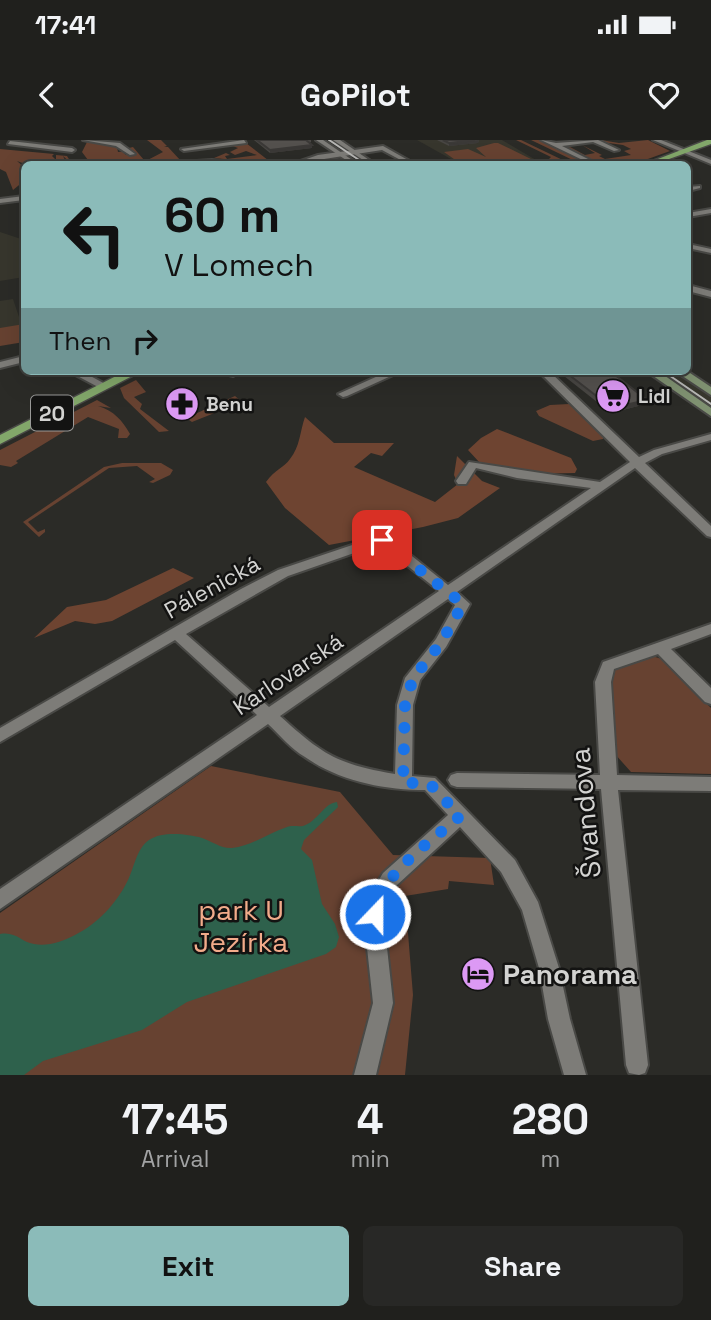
<!DOCTYPE html>
<meta charset="utf-8">
<style>
body{margin:0;font-family:"Space Grotesk",sans-serif;background:#282826;color:#f1f3f6;height:100vh;display:flex;flex-direction:column;font-size:26px;white-space:nowrap}
*{box-sizing:border-box;margin:0}
p{font-size:23px;color:#a2a3a4}
.icon{flex:none;width:38px;height:38px;fill:none;stroke:currentColor;stroke-width:2;stroke-linecap:round;stroke-linejoin:round}
.map{position:relative;height:935px;overflow:hidden}
.drawer{display:flex;flex-direction:column;background:#20201d;flex:1}
.drawer>*{flex:none}
.top-card{position:absolute;left:21px;top:21px;width:670px;height:214px;border-radius:10px;box-shadow:0 7px 28px #0002,0 0 0 2px #3d3e3b;background:#8bbbb9;color:#111;overflow:hidden}
.pin{position:absolute;display:grid;place-items:center;width:60px;height:60px;color:#fff;margin:-30px;border-radius:14px;box-shadow:0 4px 10px #0006}
.me{position:absolute;width:77px;margin:-38px;rotate:22deg;stroke-linejoin:round;filter:drop-shadow(0 0 5px #0008)}
.turn{display:flex;align-items:center;gap:24px;height:147px;padding:0 28px;font-size:32px}
.turn .icon{width:91px;height:91px;stroke-width:2.5}
.turn b{display:block;font-size:49px;line-height:60px}
.then{display:flex;align-items:center;height:66px;padding:0 28px;background:#0003;gap:14px;font-size:26px}
.eta{display:flex;justify-content:space-evenly;align-items:center;height:119px;text-align:center}
.eta b{font-size:42px;font-weight:800;line-height:49px}
.cta{display:flex;gap:14px;margin-top:auto;padding:14px 28px}
.cta a{flex:1;height:80px;border-radius:10px;background:#8bbbb9;color:#111;font-size:28px;font-weight:800;line-height:80px;text-align:center}
.cta a+a{background:#282826;color:#f1f3f6}
.status{display:flex;justify-content:space-between;align-items:center;height:49px;padding:0 35px;background:#20201d;direction:ltr}
.status svg{height:19px;fill:currentColor}
header{display:flex;justify-content:space-between;align-items:center;height:91px;padding:0 28px;background:#20201d;font-size:32px;font-weight:800}
.map>svg:first-child{display:block}
</style>
<div class="status"><b>17:41</b><svg viewBox="0 0 49 12"><path d="M0 12V9h3v3zM5 12V6h3v6zM10 12V3h3v9zM15 12V0h3v12zM26 1h20v11H26zM47 4h2v5h-2z"/></svg></div>
<header><svg class="icon" aria-label="back" viewBox="0 0 24 24"><path d="M15 5l-7 7 7 7"/></svg>GoPilot<svg class="icon" aria-label="heart" viewBox="0 0 24 24"><path d="M12 20l-8-8c-3-5 5-10 8-4 3-6 11-1 8 4z"/></svg></header>
<div class="map">
<svg width="711" height="935" viewBox="0 0 711 935">
<rect width="100%" height="100%" fill="#2b2b27"/>
<path fill="#37362d" d="M417 0H502L541 23 460 24Z
M0 92 24 100V137L0 141Z
M13 159 22 186 0 189V161Z
M656 231H675L711 255V268Z"/>
<path fill="#674231" d="M147 0H161L167 6 164 7H168L181 21 140 24 163 12Z
M516 0H521L571 24 579 23 531 0H540L590 24H544L551 17Z
M601 0 619 3 648 0 670 11 634 24H599L581 16 583 15 566 9 570 7 585 15 595 13 582 5 602 15 599 16 605 19 631 15 624 11 631 9 623 5 601 2H604Z
M87 2 117 7 118 12 127 11 123 12 126 15 134 14 129 8 133 7 144 20 135 24H91L82 12Z
M246 3 273 24 214 18 226 13 230 15 225 16 227 19 257 15 246 11 235 15 230 12 238 8 227 4Z
M494 3H498L535 21 518 24 498 22 500 24H461L444 12 468 9 486 17 476 8Z
M0 9 54 14 52 16 56 20V15L67 16 72 24 63 16 67 24H25L17 21 24 27V41L13 50 6 32 0 29Z
M24 184V202L0 206V188Z
M136 240 146 252 134 257 142 264 140 269 169 291 159 292 124 258 120 248Z
M235 256 242 262 192 282 186 278Z
M97 260 111 268 98 266C114 271 122 280 130 294L127 298H118L119 289 88 277 16 321 18 323 11 327 0 325V310Z
M569 264 603 297V299L593 301 539 276 536 271 550 265Z
M122 323H161L173 330 170 335 153 343 149 342 155 339 137 326 109 328 28 382 38 392 45 389V392L39 397 23 382 104 327Z
M652 516 662 519 711 568V634L631 632 615 614 610 542 615 529Z
M211 626 340 652 393 715 490 718 494 745 449 741 448 749 405 756 413 855 405 935H0V773Z"/>
<path fill="#6e4431" d="M305 277 334 303H394L382 316 371 313 354 327 435 362 458 344 454 335 457 316 482 341 500 348 458 378 423 387 329 405 285 368 266 342C275 329 284 328 290 319 300 307 300 291 305 277Z
M497 289 571 318 577 329 575 333 526 334 480 323 468 310 481 298Z
M173 428 194 438 112 481 95 484 75 481 34 498 67 467 106 460Z"/>
<path fill="#2e614c" d="M337 662 338 667 304 700 301 709 312 720 322 764 335 784 339 797 336 807 326 814 187 862 142 890 43 921 24 935H0V794C16 791 21 802 34 804 47 807 64 801 75 795 97 784 116 764 127 742 134 729 136 709 149 700 163 691 187 694 202 698 211 701 222 709 232 708 252 706 268 693 287 687 292 685 298 687 303 686 317 682 324 663 337 662Z"/>
<g fill="none" stroke-linecap="round" stroke-linejoin="round">
<g stroke="#494946" stroke-width="4">
<path id="minor" d="M83 0 120 3 135 14 130 15 116 6Z
M244 0 246 3 184 11 181 9Z
M541 0 556 3 598 0 619 10 614 11 593 2 562 6 598 24H591Z
M653 0H661L711 20V24Z
M10 1 72 8 75 10 72 12 8 4Z
M383 6 415 24H408L382 10 292 24 318 15Z
M212 20 245 24H178L181 22Z
M700 46V48L688 51V47Z
M24 56V60L0 63V59Z
M711 69V73L688 77V73Z
M688 104 711 109V113L688 108Z
M688 145 711 151V157L688 151Z
M24 216V222L0 228V222Z
M68 231H81L109 246 100 248Z
M229 231H240L233 236 229 235Z
M389 231H402L347 256 343 257 338 254Z
M538 231H549L639 317 654 310 711 294V300L662 314 645 323 711 386V397L707 396 635 328 457 452 470 464 446 507 420 540 413 565 412 636 435 638 515 720 538 762 559 828 570 879 586 935H564L548 879 539 828 522 770 501 732 460 687 397 745 387 760 385 789 393 863 376 935H354L373 863 365 789 368 758 383 733 448 675 425 650C384 650 339 641 305 617 291 609 280 595 268 584L0 769V749L257 575 175 500 0 602V588L241 449 278 430 382 395 387 396 448 445 591 348 517 338 476 328 466 344H458L456 341 469 322 600 342 630 322ZM380 404 439 451 269 567 186 494 288 436ZM448 459 455 465 436 499 405 538 397 565 395 634C337 624 323 615 280 576Z
M711 484V494L671 509 711 548V564L705 562 658 514 614 529 611 542 617 635 711 637V651L618 650 648 925 645 933 639 935 629 933 626 925 601 649 457 647 451 645 448 640 451 635 457 633 600 635 595 542 603 522Z"/>
</g>
<g stroke="#494946" stroke-width="4">
<path id="tertiary" d="M316 0H323L358 24H352Z
M333 0H340L375 24H369Z"/>
</g>
<g stroke="#494946" stroke-width="4">
<path id="secondary" d="M646 231H658L711 268V276Z
M675 231H687L711 247V255Z"/>
</g>
<g stroke="#494946" stroke-width="3">
<path id="primary" d="M707 0H711V4L655 24H645Z
M126 231H142L0 304V295Z"/>
</g>
<use href="#minor" fill="#7d7c78" fill-rule="evenodd"/>
<use href="#tertiary" fill="#7d7c78" fill-rule="evenodd"/>
<use href="#secondary" fill="#7f9171" fill-rule="evenodd"/>
<use href="#primary" fill="#82a76a" fill-rule="evenodd"/>
<path stroke="#b6b6b4" stroke-width="2" d="M329 0 365 24
M663 231 711 264"/>
</g>
<path fill="#484643" d="M254 0H311V2L309 3 312 5V8L270 13Z
M437 0H479L478 3 449 6Z
M564 231 647 260 646 264 611 273 564 236Z"/>
<path fill="#3b3937" d="M479 0 478 3 449 6V3Z
M312 5V8L270 13V10Z
M647 260 646 264 611 273 612 268Z"/>
<path fill="#54514e" stroke="#3b3937" stroke-width="2" d="M257 0H307H306L312 5 270 10Z
M443 0H475L449 3Z
M564 231H610L647 260 612 268Z"/>
<g fill="none" stroke-linecap="round" stroke-linejoin="round">
<path stroke="#1a73e8" stroke-width="12" stroke-dasharray="0 21.6" d="M375 774C378 736 433 700 460 676L429 643H403L405 565 413 538 441 503 463 464 382 400"/>
</g>
<defs>
<g id="supermarket-disc" transform="scale(1.75)"><circle r="9.5" fill="#dc99f4" stroke="#131312"/><path d="M-6-5.5h2.5l.6 2H6L4.5 2H-2.5L-4.4-4H-6ZM-1.5 3.2a1.3 1.3 0 1 0 .1 0ZM3 3.2a1.3 1.3 0 1 0 .1 0Z" fill="#111"/></g>
<g id="pharmacy-disc" transform="scale(1.75)"><circle r="9.5" fill="#dc99f4" stroke="#131312"/><path d="M-2-6h4v4h4v4h-4v4h-4v-4h-4v-4h4Z" fill="#111"/></g>
<g id="hotel-disc" transform="scale(1.75)"><circle r="9.5" fill="#dc99f4" stroke="#131312"/><path d="M-6-4.5h1.5V1H6V5H4.5V3h-9V5H-6ZM-4 0a1.8 1.8 0 1 1 3.6 0ZM.5 0V-2.5h3Q6-2.5 6 0Z" fill="#111"/></g>
</defs>
<g fill-rule="evenodd">
<use href="#supermarket-disc" x="613" y="256"/>
<use href="#pharmacy-disc" x="182" y="264"/>
<use href="#hotel-disc" x="478" y="834"/>
</g>
<g text-anchor="middle" dominant-baseline="central" stroke-width="5" stroke-linejoin="round" paint-order="stroke">
<g font-size="19" font-weight="bold" fill="#d3d3d1" stroke="#131312" text-anchor="start">
<text x="638" y="256">Lidl</text>
<text x="206" y="264">Benu</text>
</g>
<rect fill="#131312" stroke="#999998" stroke-width="2" x="31" y="255.5" width="42" height="35" rx="5"/>
<g font-size="21" font-weight="bold" fill="#d3d3d1">
<text x="52" y="273">20</text>
</g>
<g font-size="23" fill="#d3d3d1" stroke="#131312">
<text transform="translate(212 447) rotate(-29)">Pálenická</text>
<text transform="translate(288 534) rotate(-34)">Karlovarská</text>
</g>
<g font-size="28" fill="#d3d3d1" stroke="#131312">
<text transform="translate(585 673) rotate(-95)">Švandova</text>
</g>
<g font-size="28" fill="#f2ab8a" stroke="#131312">
<text x="241" y="770">park U<tspan x="241" dy="32">Jezírka</tspan></text>
</g>
<g font-size="28" font-weight="bold" fill="#d3d3d1" stroke="#131312" text-anchor="start">
<text x="503" y="834">Panorama</text>
</g>
</g>
</svg>
<div class="pin" style="left:382px;top:400px;background:#d93025"><svg class="icon" aria-label="arrive" viewBox="0 0 24 24"><path d="M6 21V4h12l-3 4 3 4H6"/></svg></div>
<svg class="me" style="left:375px;top:774px" viewBox="-20 -20 40 40"><circle r="17" fill="#1a73e8" stroke="#fff" stroke-width="3"/><path d="M0-11L8 9 0 5-8 9z" fill="#fff"/></svg>
<div class="top-card">
<div class="turn"><svg class="icon" aria-label="left" viewBox="0 0 24 24"><path d="M17 20v-9H6M10 6l-5 5 5 5"/></svg><div><b>60 m</b>V Lomech</div></div>
<div class="then">Then<svg class="icon" aria-label="right" viewBox="0 0 24 24"><path d="M7 20v-9h11M14 6l5 5-5 5"/></svg></div>
</div>
</div>
<section class="drawer">
<div class="eta">
<div><b>17:45</b><p>Arrival</p></div>
<div><b>4</b><p>min</p></div>
<div><b>280</b><p>m</p></div>
</div>
<div class="cta"><a>Exit</a><a>Share</a></div>
</section>
